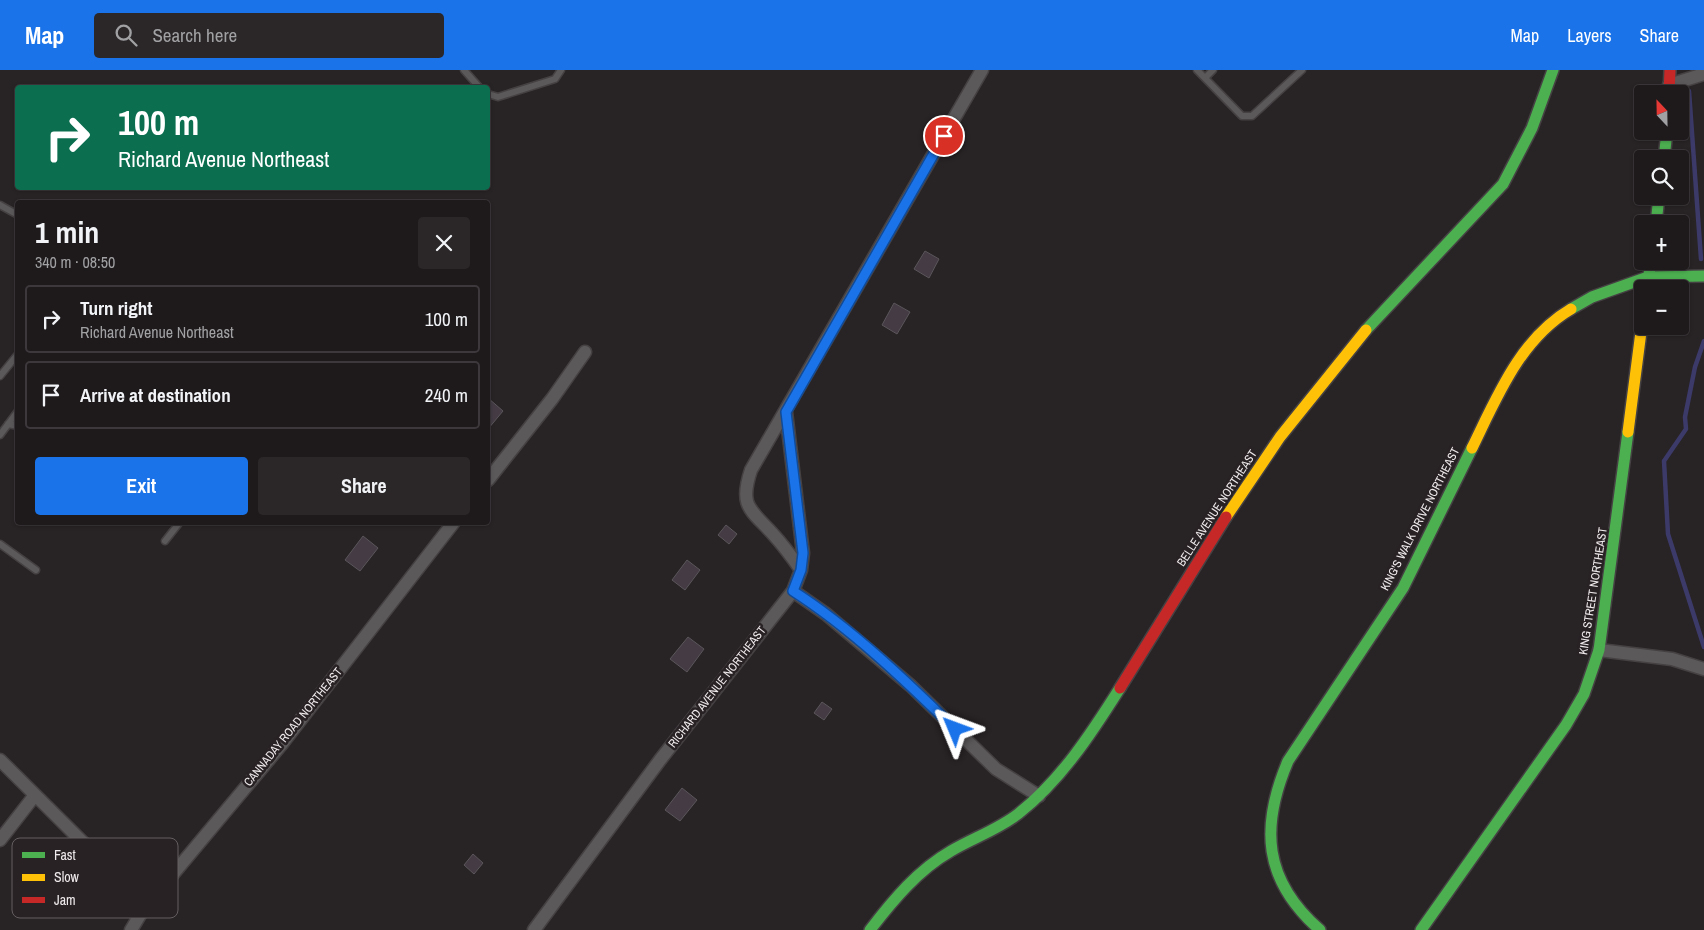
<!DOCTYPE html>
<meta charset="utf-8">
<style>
body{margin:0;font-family:"Archivo Narrow",sans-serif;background:#2b2729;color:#f1f3f6;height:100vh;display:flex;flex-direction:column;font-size:19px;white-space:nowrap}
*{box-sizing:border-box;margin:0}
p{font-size:16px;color:#a1a1a3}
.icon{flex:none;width:28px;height:28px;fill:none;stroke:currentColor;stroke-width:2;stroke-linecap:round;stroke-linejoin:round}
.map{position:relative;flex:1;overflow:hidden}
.panel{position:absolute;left:15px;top:130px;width:475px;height:325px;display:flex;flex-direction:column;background:#1e1a1c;border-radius:5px;box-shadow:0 1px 4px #0004,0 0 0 1px #3c383b}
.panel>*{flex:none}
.top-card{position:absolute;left:15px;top:15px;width:475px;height:105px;border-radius:5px;box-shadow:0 1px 4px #0004,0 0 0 1px #3c383b;background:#0b6e4f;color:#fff;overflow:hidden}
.needle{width:32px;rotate:338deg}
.buttons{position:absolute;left:1634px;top:15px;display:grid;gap:10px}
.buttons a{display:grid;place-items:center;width:55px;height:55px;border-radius:5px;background:#1e1a1c;box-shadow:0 1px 4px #0004,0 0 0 1px #3c383b;font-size:25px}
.pin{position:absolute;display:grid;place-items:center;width:42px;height:42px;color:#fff;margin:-21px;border:2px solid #fff;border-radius:50%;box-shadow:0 1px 5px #0007}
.me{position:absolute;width:55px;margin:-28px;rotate:314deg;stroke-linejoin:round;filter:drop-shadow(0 0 4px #0008)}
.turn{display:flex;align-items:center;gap:18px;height:105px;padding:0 20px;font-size:22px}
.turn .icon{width:65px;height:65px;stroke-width:2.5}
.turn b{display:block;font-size:35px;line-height:42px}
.round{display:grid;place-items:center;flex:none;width:52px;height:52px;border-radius:5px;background:#2b2729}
.headline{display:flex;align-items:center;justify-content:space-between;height:85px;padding:0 20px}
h1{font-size:30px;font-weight:700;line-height:38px}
.action{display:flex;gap:10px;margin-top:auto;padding:10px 20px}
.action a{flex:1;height:58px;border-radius:5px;background:#1a73e8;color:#fff;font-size:20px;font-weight:700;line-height:58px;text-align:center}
.action a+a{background:#2b2729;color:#f1f3f6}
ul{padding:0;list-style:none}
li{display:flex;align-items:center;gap:15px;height:68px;margin:0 10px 8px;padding:0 10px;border:2px solid #3c383b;border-radius:5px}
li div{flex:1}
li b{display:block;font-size:19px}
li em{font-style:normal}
header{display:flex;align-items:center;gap:30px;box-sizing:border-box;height:70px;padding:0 25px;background:#1a73e8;color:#fff}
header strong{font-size:24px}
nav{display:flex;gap:28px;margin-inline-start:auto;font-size:18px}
.search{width:350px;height:45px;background:#2b2729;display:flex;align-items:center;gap:12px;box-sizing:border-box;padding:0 18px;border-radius:5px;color:#a1a1a3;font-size:19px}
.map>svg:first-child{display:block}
</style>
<header>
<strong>Map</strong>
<div class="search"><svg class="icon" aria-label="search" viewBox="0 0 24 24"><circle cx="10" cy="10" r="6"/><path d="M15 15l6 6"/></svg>Search here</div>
<nav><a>Map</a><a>Layers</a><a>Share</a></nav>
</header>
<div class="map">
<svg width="1704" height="860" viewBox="0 0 1704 860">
<rect width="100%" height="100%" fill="#282325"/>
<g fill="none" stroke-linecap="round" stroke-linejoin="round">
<path stroke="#3c3a69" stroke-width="4.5" d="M1689 21 1701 189
M1704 271 1695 297 1685 347 1686 359 1664 391 1668 464 1704 577"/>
</g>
<path fill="#443b45" stroke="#5a5659" d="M925 181 939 189 929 208 914 199Z
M894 233 910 242 897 264 882 255Z
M488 328 503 341 488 359Z
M726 455 737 464 729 474 718 465Z
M363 466 378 478 360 501 345 490Z
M687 490 700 500 685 520 672 510Z
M688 567 704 579 687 602 670 589Z
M822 632 832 639 824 650 814 643Z
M682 718 697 730 680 751 665 740Z
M473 784 483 793 474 804 464 795Z"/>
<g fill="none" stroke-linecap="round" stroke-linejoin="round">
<g stroke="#454143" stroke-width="9">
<path id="lane" d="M464 0 480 18
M1197 0 1242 46H1252L1302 0
M1205 8 1213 0
M488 24 498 27 555 9 561 0
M0 135 18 145
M0 306 18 284
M8 354 18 356
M0 365 18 341
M165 471 180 452
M0 474 36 500"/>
</g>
<g stroke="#454143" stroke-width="15">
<path id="street" d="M1669 15 1704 4
M488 410 552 329 585 282
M801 500C792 487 783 475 772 463 750 439 739 436 751 400L982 0
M793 521 826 544 911 616 996 699 1039 726
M1599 580 1672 589 1704 599
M0 690 146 835
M0 770 35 725
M131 860 143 840 281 675 454 452
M534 860 660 690 793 521 801 500 803 483 786 342"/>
</g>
<g stroke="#454143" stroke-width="14">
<path id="fast" d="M1664 89 1667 61
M1656 154 1659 126
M1647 218 1651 191
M1571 239 1592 227 1648 207 1704 206
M1366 260 1503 114 1532 58 1553 0
M870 860C893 830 918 800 951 781 973 768 997 760 1018 744 1061 710 1091 664 1120 618
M1320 860C1263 810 1260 757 1288 691L1403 518 1472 378
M1421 860 1566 655 1584 624 1599 580 1628 362"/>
</g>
<g stroke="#454143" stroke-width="14">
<path id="slow" d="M1628 362 1642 254
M1472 378C1497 327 1520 269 1571 239
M1226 447 1280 367 1366 260"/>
</g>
<g stroke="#454143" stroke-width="14">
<path id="jam" d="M1669 24 1670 0
M1120 618 1226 447"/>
</g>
<use href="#lane" stroke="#5c595a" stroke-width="6"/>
<use href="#street" stroke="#5c595a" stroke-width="12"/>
<use href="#fast" stroke="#4caf50" stroke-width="11"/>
<use href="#slow" stroke="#ffc107" stroke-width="11"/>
<use href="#jam" stroke="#c62828" stroke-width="11"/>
</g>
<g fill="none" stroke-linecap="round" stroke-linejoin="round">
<g stroke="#114b97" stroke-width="12">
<path id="route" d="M944 66 786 342 803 483 801 500 793 521C852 559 905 610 955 659"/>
</g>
<use href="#route" stroke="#1a73e8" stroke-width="9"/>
</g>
<g text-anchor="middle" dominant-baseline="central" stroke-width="5" stroke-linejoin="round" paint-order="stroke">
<g font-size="12" fill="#efeaec" stroke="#292225">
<text transform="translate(1217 438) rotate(-57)">BELLE AVENUE NORTHEAST</text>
<text transform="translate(1420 449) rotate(-63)">KING'S WALK DRIVE NORTHEAST</text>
<text transform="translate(1593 521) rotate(-81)">KING STREET NORTHEAST</text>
<text transform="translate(717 617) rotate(-52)">RICHARD AVENUE NORTHEAST</text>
<text transform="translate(293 657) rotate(-51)">CANNADAY ROAD NORTHEAST</text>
</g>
</g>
<rect x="12" y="768" width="166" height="80" rx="8" fill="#292225" stroke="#645e61" stroke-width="1"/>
<rect x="22" y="782" width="23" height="6" fill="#4caf50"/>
<rect x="22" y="804" width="23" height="7" fill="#ffc107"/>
<rect x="22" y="827" width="23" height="6" fill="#c62828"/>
<g font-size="14" fill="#efeaec">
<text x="54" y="790">Fast</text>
<text x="54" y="812">Slow</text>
<text x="54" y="835">Jam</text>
</g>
</svg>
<div class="buttons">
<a><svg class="needle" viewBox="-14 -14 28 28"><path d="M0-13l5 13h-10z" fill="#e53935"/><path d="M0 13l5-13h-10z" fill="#a1a1a3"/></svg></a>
<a><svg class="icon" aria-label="search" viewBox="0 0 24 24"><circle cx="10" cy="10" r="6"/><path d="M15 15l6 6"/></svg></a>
<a>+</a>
<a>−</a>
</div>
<div class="pin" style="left:944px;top:66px;background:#d93025"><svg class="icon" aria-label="arrive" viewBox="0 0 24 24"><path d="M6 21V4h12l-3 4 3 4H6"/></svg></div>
<svg class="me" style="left:955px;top:659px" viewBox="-20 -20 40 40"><path d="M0-17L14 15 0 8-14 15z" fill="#1a73e8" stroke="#fff" stroke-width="4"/></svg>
<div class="top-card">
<div class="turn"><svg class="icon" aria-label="right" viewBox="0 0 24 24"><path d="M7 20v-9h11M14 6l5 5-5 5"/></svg><div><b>100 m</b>Richard Avenue Northeast</div></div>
</div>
<section class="panel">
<div class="headline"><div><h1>1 min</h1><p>340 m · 08:50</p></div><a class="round"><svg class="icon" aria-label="close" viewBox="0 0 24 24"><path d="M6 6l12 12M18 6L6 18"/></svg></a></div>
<ul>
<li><svg class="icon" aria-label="right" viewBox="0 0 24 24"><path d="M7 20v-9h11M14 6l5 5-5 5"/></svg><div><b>Turn right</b><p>Richard Avenue Northeast</p></div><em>100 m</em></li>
<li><svg class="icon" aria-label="arrive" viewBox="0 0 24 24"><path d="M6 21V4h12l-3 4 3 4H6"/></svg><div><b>Arrive at destination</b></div><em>240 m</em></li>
</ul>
<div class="action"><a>Exit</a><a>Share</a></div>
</section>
</div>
